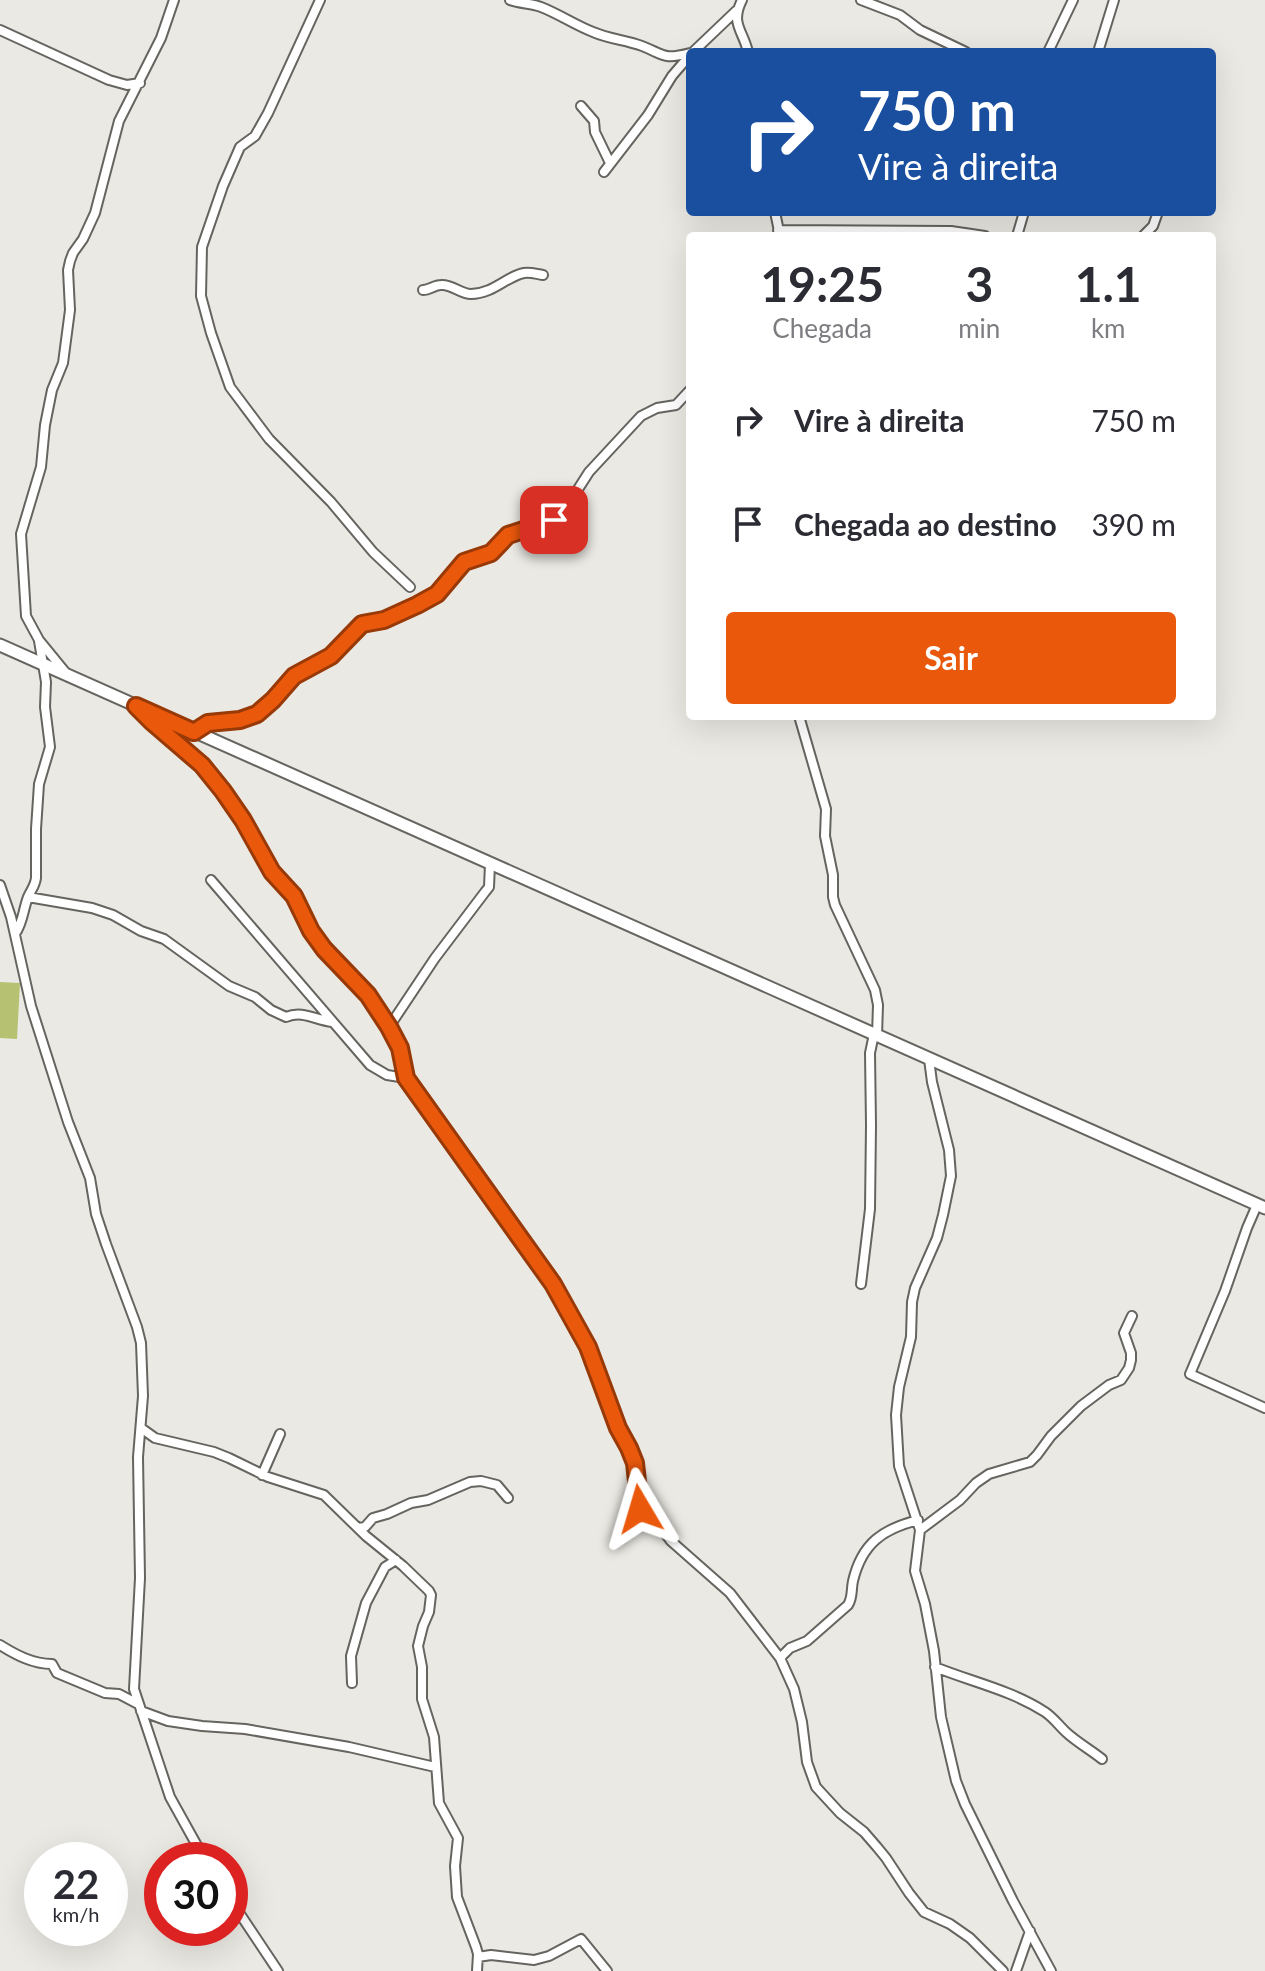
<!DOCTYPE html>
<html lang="pt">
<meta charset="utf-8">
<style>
body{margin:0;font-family:Lato,sans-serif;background:#f7f7f7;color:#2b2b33;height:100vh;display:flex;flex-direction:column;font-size:30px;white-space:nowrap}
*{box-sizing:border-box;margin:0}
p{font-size:26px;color:#7c7c81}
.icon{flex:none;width:44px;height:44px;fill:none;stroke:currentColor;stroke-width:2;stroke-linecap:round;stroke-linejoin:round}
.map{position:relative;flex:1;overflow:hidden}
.panel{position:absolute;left:686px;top:232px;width:530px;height:488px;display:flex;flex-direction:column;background:#fff;border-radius:8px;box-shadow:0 8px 32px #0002}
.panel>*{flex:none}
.banner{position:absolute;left:686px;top:48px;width:530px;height:168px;border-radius:8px;box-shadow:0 8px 32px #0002;background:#1a4fa0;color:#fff;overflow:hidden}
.speed{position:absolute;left:24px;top:1842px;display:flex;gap:16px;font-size:40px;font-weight:700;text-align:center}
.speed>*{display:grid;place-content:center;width:104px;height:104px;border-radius:50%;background:#fff;box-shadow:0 8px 32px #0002;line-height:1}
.speed small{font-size:20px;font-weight:400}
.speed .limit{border:12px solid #d22;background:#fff;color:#111}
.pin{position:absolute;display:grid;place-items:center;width:68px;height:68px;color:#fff;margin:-34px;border-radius:16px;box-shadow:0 4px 12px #0006}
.me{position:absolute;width:88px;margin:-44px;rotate:353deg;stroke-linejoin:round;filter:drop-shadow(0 0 6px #0008)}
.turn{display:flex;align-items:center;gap:28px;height:168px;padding:0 40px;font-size:36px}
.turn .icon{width:104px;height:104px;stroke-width:2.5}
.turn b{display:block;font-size:56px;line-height:68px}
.eta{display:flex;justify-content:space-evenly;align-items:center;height:136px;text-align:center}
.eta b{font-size:48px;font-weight:700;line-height:56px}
.cta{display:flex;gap:16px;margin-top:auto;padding:16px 40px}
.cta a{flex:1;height:92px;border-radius:8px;background:#ea580c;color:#fff;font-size:32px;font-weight:700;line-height:92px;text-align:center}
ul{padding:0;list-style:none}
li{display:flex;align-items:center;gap:24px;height:104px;padding:0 40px}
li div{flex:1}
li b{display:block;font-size:30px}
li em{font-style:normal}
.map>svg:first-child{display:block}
</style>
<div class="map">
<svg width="1265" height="1971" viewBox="0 0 1265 1971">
<rect width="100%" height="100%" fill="#ebe9e3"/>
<path fill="#b6c171" d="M0 982 20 983 17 1039 0 1038Z"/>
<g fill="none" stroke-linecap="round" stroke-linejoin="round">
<g stroke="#66645f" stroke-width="12">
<path id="street" d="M320 0 268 113 255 136 240 147 223 186 202 247 201 296 211 333 230 387 269 439 331 502 373 552 410 587
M510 0C521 4 531 3 541 7 559 14 575 25 593 32 609 39 626 40 642 46 665 55 663 60 690 53
M742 0C730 24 743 30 748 52
M861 0 900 15 920 30 966 52
M0 30 109 80 127 85 140 83
M693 52 736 11
M1048 52 1073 0
M1098 52 1114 0
M581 106 594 121 595 132 610 163
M604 172 648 115 672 76 690 55
M775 212 780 236
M778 230 951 231 985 236
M1017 236 1024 212
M1143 236 1153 226 1158 212
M423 290C430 290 434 285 441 285 452 284 460 294 471 294 493 294 507 276 524 273 531 272 536 274 543 275
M66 673 39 640 26 616 21 534 41 467 45 425 52 390 63 363 70 310 68 270 70 261 73 253 83 239 95 213 119 121 161 38 174 0
M139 709 202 765 223 791 243 820 272 872 294 896 311 931 324 949 368 995 389 1027 400 1048 406 1078 553 1284 588 1347 618 1428 629 1448 635 1463 640 1509 648 1519 664 1532 671 1541 730 1593 780 1658 794 1689 802 1722 807 1762 816 1787 840 1813 864 1832 877 1847 886 1858 909 1893 924 1912 950 1924 970 1938 1003 1971
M799 716 826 809 825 836 833 875V897L835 905 875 990 878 1005 877 1036
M194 732 208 723 240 720 257 714 273 700 294 676 323 662 331 656 362 624 384 620 417 605 437 594 464 562 491 553 508 535 554 520 566 508 589 472 641 416 657 408 676 405 690 390
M211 880 370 1065 387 1075 406 1078
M0 885 11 917 31 1006 68 1122 90 1178 96 1214 106 1244 137 1327 141 1343 143 1396 138 1457 140 1578 134 1689 170 1797 205 1860
M28 897 92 908 113 915 141 931 164 939 229 986 255 997 271 1010 286 1017C303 1010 315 1020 332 1022
M15 934C23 923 23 910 28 897 31 890 35 886 36 878V829L39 784 50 747 45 707 46 682 39 641
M389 1027 435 958 485 892 489 887 490 864
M929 1059 932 1082 949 1150 951 1176 943 1215 937 1238 915 1288 912 1302 911 1337 899 1387 896 1415 899 1466 920 1530 915 1571 925 1604 934 1651 941 1717 956 1781 965 1804 1013 1901 1051 1971
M1257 1205 1247 1228 1225 1291 1190 1374 1265 1408
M861 1284 870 1209 871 1125 870 1053 874 1034
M141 1428 155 1438 214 1452 229 1458 268 1477 324 1495 366 1536 403 1566 429 1591 431 1595 429 1612 423 1626 418 1646 422 1667V1699L434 1737 439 1803 458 1838 455 1866 457 1897 476 1947 478 1954 477 1971
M262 1475 280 1434
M358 1528 365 1527 373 1518 387 1514 411 1503 428 1500 470 1482 481 1481 497 1485 508 1498
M920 1530 960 1500 976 1483 989 1474 1030 1462 1037 1455 1051 1436 1081 1406 1109 1385 1121 1380 1129 1368 1131 1360V1353L1124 1333 1132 1316
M0 1645C16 1655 33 1664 52 1664L57 1673 105 1693 119 1694 138 1704
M780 1658 790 1648 807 1641 848 1605C853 1597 851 1590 853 1581 862 1543 883 1529 918 1520
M935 1667C972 1682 1011 1690 1045 1712 1054 1718 1059 1726 1067 1733 1078 1743 1091 1750 1102 1759
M352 1683 351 1656 366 1603 385 1567 396 1560
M141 1711 168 1721 202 1726 245 1729 349 1747 435 1767
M230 1899 278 1971
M478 1957 491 1955 534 1960 549 1956 581 1939 607 1971
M1016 1971 1030 1931"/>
</g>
<g stroke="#66645f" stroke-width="15">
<path id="secondary" d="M0 645 1265 1208"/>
</g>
<use href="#street" stroke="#fff" stroke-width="8"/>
<use href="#secondary" stroke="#fff" stroke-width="11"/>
</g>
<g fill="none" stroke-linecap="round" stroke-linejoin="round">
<g stroke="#983908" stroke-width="20">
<path id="route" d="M554 520 508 535 491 553 464 562 437 594 417 605 384 620 362 624 331 656 294 676 273 700 257 714 240 720 208 723 194 732 136 706 152 722 202 765 223 791 243 820 272 872 294 896 311 931 324 949 368 995 389 1027 400 1048 406 1078 553 1284 588 1347 618 1428 629 1448 635 1463 640 1509"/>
</g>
<use href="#route" stroke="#ea580c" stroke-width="14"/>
</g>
</svg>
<div class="speed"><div>22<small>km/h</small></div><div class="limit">30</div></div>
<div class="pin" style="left:554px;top:520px;background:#d93025"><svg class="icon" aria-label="arrive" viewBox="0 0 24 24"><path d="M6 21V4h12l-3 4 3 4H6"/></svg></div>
<svg class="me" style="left:640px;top:1509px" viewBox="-20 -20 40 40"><path d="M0-17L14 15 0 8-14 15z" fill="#ea580c" stroke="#fff" stroke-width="4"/></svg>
<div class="banner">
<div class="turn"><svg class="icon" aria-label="right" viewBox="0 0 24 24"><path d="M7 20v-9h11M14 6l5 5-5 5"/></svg><div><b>750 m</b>Vire à direita</div></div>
</div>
<section class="panel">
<div class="eta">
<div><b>19:25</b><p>Chegada</p></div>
<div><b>3</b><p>min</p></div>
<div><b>1.1</b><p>km</p></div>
</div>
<ul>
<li><svg class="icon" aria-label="right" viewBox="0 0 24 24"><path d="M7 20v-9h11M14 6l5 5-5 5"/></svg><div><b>Vire à direita</b></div><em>750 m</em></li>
<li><svg class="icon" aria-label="arrive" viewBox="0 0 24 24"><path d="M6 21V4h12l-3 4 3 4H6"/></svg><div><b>Chegada ao destino</b></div><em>390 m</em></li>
</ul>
<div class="cta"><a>Sair</a></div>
</section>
</div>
